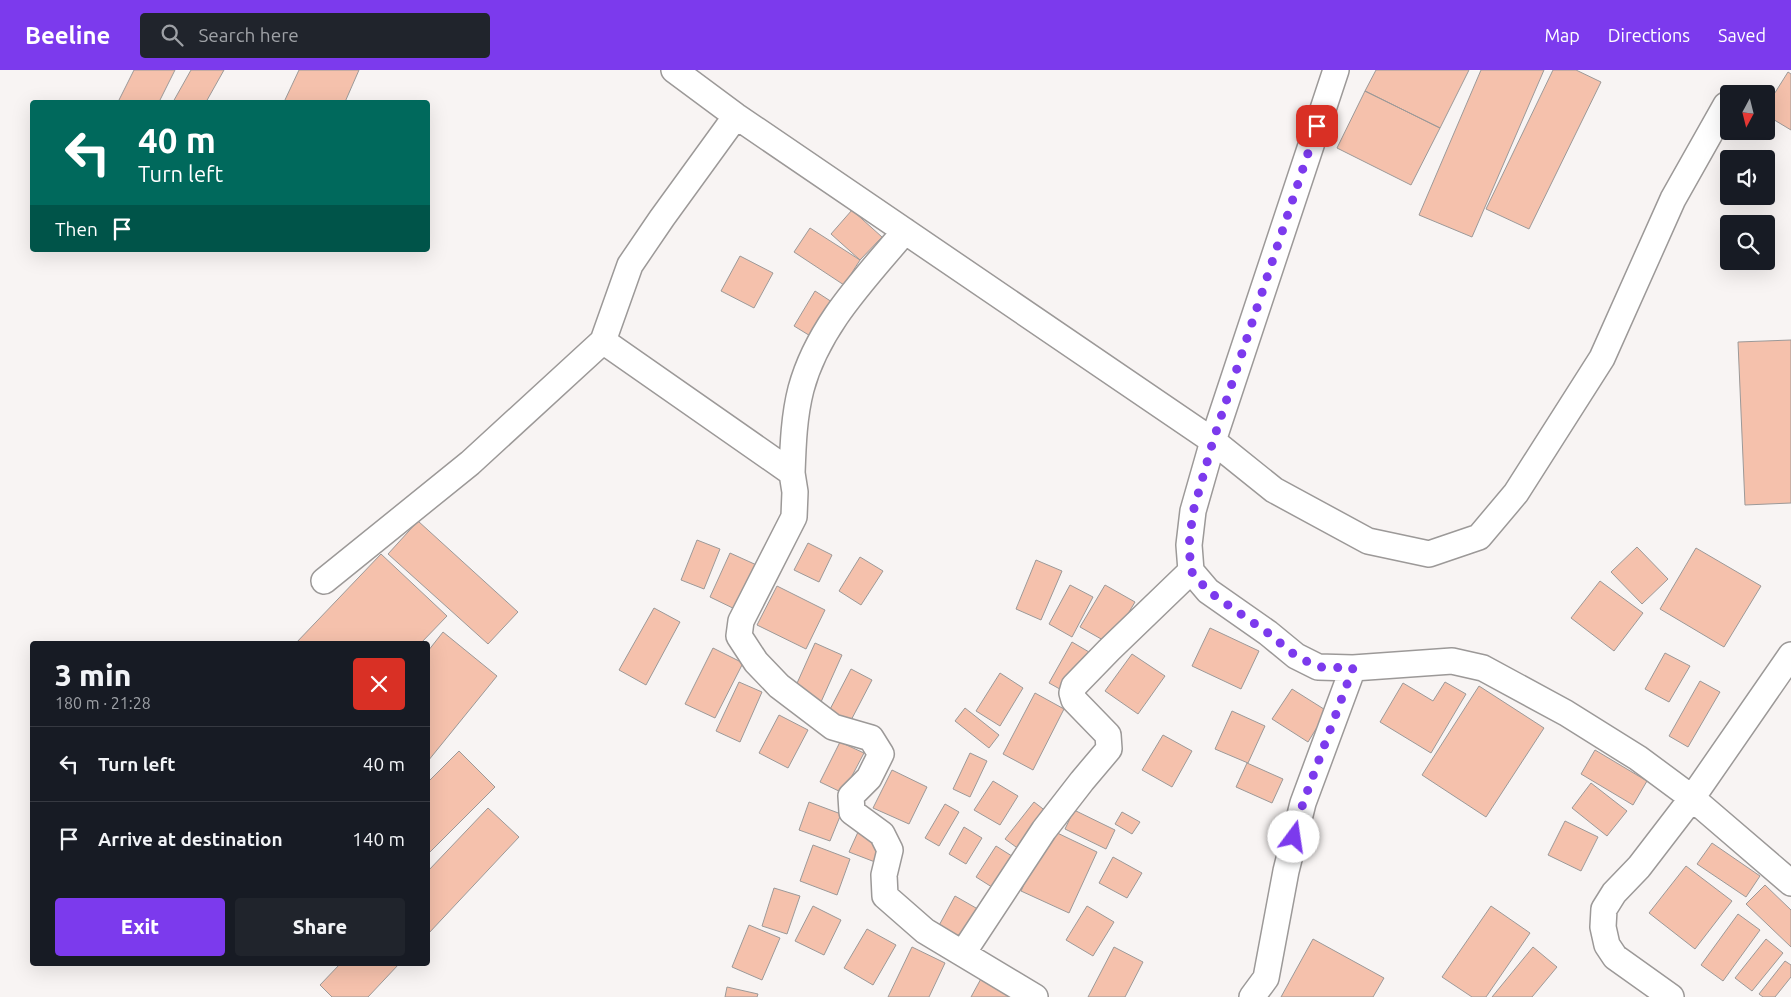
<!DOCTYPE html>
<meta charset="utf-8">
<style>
body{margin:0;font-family:Ubuntu,sans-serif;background:#20242c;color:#f1f3f6;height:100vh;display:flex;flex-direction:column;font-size:19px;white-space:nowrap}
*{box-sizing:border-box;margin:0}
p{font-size:16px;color:#9ea1a6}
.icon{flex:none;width:28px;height:28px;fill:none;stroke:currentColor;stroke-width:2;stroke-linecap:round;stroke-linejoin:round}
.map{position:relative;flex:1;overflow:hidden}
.panel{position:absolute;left:30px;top:571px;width:400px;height:325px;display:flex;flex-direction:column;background:#171b24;border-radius:5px;box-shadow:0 5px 20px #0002}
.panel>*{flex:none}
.top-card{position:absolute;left:30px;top:30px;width:400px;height:152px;border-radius:5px;box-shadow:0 5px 20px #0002;background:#00695c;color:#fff;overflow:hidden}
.needle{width:32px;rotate:187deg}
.controls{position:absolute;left:1720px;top:15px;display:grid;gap:10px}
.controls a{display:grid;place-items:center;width:55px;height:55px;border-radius:5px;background:#171b24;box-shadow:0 5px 20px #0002;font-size:25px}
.pin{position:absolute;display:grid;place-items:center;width:42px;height:42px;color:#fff;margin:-21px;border-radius:10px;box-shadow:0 2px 8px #0006}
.me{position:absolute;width:55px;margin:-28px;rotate:14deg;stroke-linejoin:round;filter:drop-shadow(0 0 4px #0008)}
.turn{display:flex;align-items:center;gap:18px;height:105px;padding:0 25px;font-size:22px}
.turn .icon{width:65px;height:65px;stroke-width:2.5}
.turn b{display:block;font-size:35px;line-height:42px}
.then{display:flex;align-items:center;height:48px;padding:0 25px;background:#0003;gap:10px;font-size:19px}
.round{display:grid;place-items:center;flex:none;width:52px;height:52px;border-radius:5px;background:#20242c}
.overview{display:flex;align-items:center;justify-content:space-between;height:85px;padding:0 25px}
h1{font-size:30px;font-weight:800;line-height:38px}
.action{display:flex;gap:10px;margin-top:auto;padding:10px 25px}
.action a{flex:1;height:58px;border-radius:5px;background:#7c3aed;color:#fff;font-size:20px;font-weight:800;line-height:58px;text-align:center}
.action a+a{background:#20242c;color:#f1f3f6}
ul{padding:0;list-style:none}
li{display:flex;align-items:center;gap:15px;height:75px;padding:0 25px;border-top:1px solid #363941}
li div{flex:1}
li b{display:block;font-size:19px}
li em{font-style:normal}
header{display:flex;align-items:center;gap:30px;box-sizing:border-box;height:70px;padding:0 25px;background:#7c3aed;color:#fff}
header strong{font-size:24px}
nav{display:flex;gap:28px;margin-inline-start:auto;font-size:18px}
.search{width:350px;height:45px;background:#20242c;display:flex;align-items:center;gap:12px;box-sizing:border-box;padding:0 18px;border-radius:5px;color:#9ea1a6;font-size:19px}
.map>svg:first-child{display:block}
</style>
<header>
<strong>Beeline</strong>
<div class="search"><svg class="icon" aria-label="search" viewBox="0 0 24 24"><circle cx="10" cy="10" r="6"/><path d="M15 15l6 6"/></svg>Search here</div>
<nav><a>Map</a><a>Directions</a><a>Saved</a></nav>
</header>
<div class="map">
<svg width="1791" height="927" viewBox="0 0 1791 927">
<rect width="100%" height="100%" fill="#f8f4f3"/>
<path fill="#f5c1ac" stroke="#9c9998" d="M134 0H175L159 32H118Z
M191 0H224L206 32H173Z
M299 0H359L345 32H284Z
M1376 0H1469L1440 58 1365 21Z
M1481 0H1544L1472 167 1419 145Z
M1553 0H1576L1601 12 1529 159 1486 139Z
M1788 2 1791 4V60L1766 45V37Z
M1365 21 1440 58 1411 115 1337 78Z
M852 140 882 167 860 190 831 164Z
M810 158 860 190 844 215 794 182Z
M740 186 773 203 754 238 721 221Z
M815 221 832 232 812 267 794 256Z
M1791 270V433L1745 435 1738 272Z
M418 451 518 542 488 574 388 484Z
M697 470 720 479 704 519 681 510Z
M808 473 832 485 819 512 794 500Z
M1637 477 1668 509 1642 534 1611 502Z
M1696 478 1761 516 1724 577 1660 539Z
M730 483 761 497 741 542 710 527Z
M381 484 447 546 420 574H295Z
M860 487 883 501 861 535 839 521Z
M1036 490 1062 501 1041 550 1016 539Z
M1600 511 1643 543 1614 581 1571 548Z
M1070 515 1093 527 1072 567 1049 554Z
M1105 515 1135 532 1110 574 1080 557Z
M777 516 825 540 806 579 757 555Z
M654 538 680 552 646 615 619 600Z
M1210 558 1259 581 1241 619 1192 596Z
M443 562 497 606 428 691V581Z
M1072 572 1089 582 1067 623 1049 613Z
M815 573 842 585 821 632 794 620Z
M713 578 743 593 715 648 685 634Z
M1665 583 1690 596 1669 632 1645 619Z
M1132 584 1165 606 1138 644 1105 621Z
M851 599 872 610 847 658 826 647Z
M1000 603 1023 618 1000 656 976 641Z
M1700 611 1720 622 1688 677 1669 666Z
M739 612 762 622 740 672 716 661Z
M1445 612 1466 624 1431 683 1380 652 1403 613 1433 631Z
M1479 616 1544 658 1486 747 1422 705Z
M1292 619 1327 641 1308 672 1272 649Z
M1035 623 1064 639 1033 700 1003 684Z
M965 638 999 665 989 678 955 651Z
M1232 641 1265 656 1248 693 1215 679Z
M779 645 808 660 788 698 759 683Z
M1163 665 1192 681 1172 717 1142 700Z
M840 672 864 683 843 723 820 712Z
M1595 680 1647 711 1633 735 1581 704Z
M459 681 495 717 428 784V712Z
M970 683 987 691 970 727 953 719Z
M1247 693 1283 709 1272 733 1236 717Z
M892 700 927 717 909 754 873 738Z
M993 711 1018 726 1000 755 974 740Z
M1591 713 1627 741 1607 766 1572 738Z
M809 732 841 744 830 771 799 760Z
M1034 732 1051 745 1023 782 1005 769Z
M945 734 959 742 939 776 925 768Z
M488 738 519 767 428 864V801Z
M1074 740 1115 760 1106 779 1065 759Z
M1122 742 1140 752 1132 764 1115 754Z
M1565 751 1598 767 1581 801 1548 785Z
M964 757 982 768 966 794 949 784Z
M1049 759 1097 782 1069 843 1021 821Z
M858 762 883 772 875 792 849 782Z
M1712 773 1760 806 1746 827 1697 794Z
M813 775 850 789 837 825 800 811Z
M996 776 1015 788 995 819 976 807Z
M1113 787 1142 803 1127 828 1099 813Z
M1686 796 1732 831 1695 879 1649 843Z
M1765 815 1791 840V877L1746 834Z
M774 818 800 826 787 864 762 856Z
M955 826 983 842 964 876 936 861Z
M813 836 841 850 824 885 795 871Z
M1087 836 1114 852 1093 886 1066 870Z
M1491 836 1530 863 1486 927H1472L1442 907Z
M1738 844 1760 860 1723 911 1701 895Z
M749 855 780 868 762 910 732 897Z
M867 859 896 875 873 915 844 898Z
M1313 869 1384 908 1373 927H1281Z
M1766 869 1783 883 1752 921 1735 908Z
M912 877 945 893 929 927H888Z
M1114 877 1143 892 1125 927H1088Z
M1533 877 1557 897 1532 927H1492Z
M1785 891 1791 895V907L1775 927H1763L1759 924Z
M340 894H399L368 927H332L320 915Z
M983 905 1023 927H971Z
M727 917 758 924 757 927H725Z"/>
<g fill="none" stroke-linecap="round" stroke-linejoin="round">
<g stroke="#9c9998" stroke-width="28">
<path id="minor" d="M674 0 736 46 1213 371 1274 420 1368 471 1429 484 1479 467 1516 423 1602 288 1673 129 1726 35
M1336 0 1213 371 1193 441 1189 475 1191 501 1208 521 1268 563 1296 586 1318 597 1353 598 1452 591 1483 598 1566 643 1638 688 1692 728 1791 813
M603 271 792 403 795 422 794 447 741 551 739 566 756 592 779 616 833 657 871 668 881 684 869 708 851 726 852 742 882 764 890 780 884 805 885 826 925 861 1035 927
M792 403C793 375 794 346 801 319 818 256 864 210 905 161
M324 511 470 393 603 271 630 195 662 148 736 46
M963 883 1044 760 1082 711 1109 679 1108 665 1074 630 1072 623 1074 616 1109 580 1191 501
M1252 927 1266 908 1286 801 1303 733 1353 598
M1671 927 1615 887 1607 875 1603 857 1604 839 1614 823 1639 797 1692 728 1791 585"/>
</g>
<use href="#minor" stroke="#fff" stroke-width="25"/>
</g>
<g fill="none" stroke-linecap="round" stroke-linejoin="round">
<path stroke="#7c3aed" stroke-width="9" stroke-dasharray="0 16.2" d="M1294 767 1303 733 1353 598 1318 597 1296 586 1268 563 1208 521 1191 501 1189 475 1193 442 1213 371 1317 56"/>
</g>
</svg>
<div class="controls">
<a><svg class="needle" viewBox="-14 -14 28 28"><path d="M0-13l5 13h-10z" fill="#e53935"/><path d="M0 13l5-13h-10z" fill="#9ea1a6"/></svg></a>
<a><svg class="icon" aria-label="sound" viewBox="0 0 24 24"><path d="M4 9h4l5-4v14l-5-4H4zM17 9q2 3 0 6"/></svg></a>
<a><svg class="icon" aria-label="search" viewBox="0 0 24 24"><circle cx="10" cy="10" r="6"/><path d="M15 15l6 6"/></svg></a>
</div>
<div class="pin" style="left:1317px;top:56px;background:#d93025"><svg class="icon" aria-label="arrive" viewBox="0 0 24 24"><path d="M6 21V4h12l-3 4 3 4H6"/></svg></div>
<svg class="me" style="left:1294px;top:767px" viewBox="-20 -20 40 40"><circle r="19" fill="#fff"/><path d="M0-13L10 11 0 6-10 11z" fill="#7c3aed"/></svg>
<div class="top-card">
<div class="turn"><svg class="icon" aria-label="left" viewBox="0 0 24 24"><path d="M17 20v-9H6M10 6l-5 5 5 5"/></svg><div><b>40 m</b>Turn left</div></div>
<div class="then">Then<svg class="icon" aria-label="arrive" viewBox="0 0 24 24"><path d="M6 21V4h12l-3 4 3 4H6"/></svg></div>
</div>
<section class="panel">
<div class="overview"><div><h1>3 min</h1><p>180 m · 21:28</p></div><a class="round" style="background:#d93025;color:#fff"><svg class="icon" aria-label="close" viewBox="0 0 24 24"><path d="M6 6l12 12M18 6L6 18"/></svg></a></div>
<ul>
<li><svg class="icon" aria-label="left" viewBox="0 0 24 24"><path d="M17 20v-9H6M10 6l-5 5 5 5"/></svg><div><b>Turn left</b></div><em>40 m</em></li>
<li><svg class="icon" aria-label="arrive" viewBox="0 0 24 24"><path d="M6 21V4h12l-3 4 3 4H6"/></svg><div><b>Arrive at destination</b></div><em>140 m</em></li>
</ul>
<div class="action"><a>Exit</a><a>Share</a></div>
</section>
</div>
